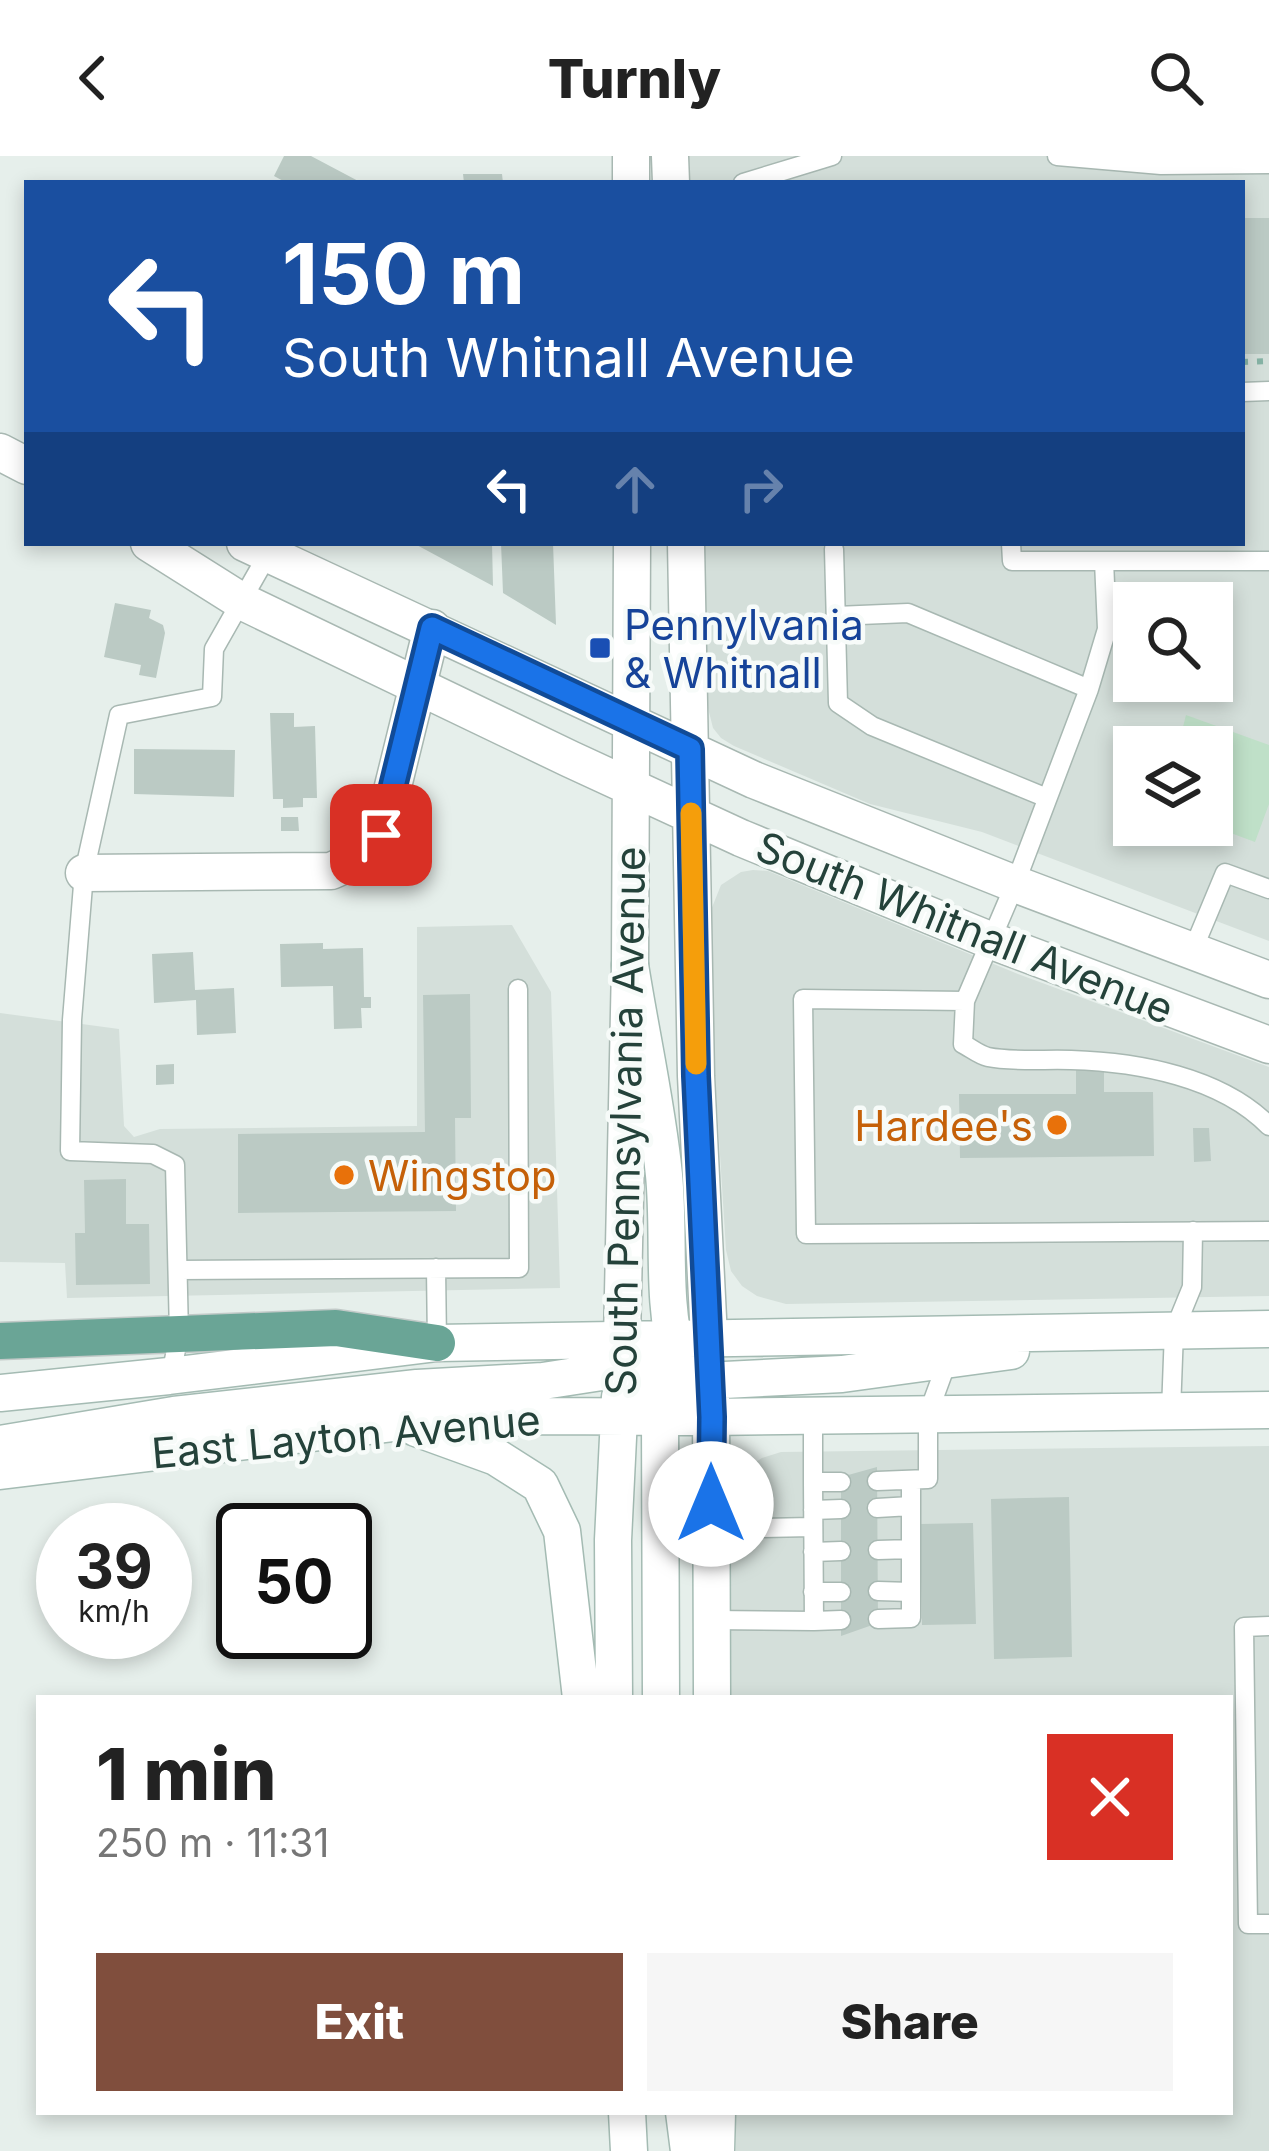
<!DOCTYPE html>
<meta charset="utf-8">
<style>
body{margin:0;font-family:Inter,sans-serif;background:#f6f6f6;color:#222;height:100vh;display:flex;flex-direction:column;font-size:45px;white-space:nowrap}
*{box-sizing:border-box;margin:0}
p{font-size:39px;color:#767676}
.icon{flex:none;width:66px;height:66px;fill:none;stroke:currentColor;stroke-width:2;stroke-linecap:round;stroke-linejoin:round}
.map{position:relative;flex:1;overflow:hidden}
.side{position:absolute;left:36px;top:1539px;width:1197px;height:420px;display:flex;flex-direction:column;background:#fff;border-radius:0px;box-shadow:0 6px 18px #0003}
.side>*{flex:none}
.top-card{position:absolute;left:24px;top:24px;width:1221px;height:366px;border-radius:0px;box-shadow:0 6px 18px #0003;background:#1a4fa0;color:#fff;overflow:hidden}
.tools{position:absolute;left:1113px;top:426px;display:grid;gap:24px}
.tools a{display:grid;place-items:center;width:120px;height:120px;border-radius:0px;background:#fff;box-shadow:0 6px 18px #0003;font-size:60px}
.speed{position:absolute;left:36px;top:1347px;display:flex;gap:24px;font-size:60px;font-weight:700;text-align:center}
.speed>*{display:grid;place-content:center;width:156px;height:156px;border-radius:50%;background:#fff;box-shadow:0 6px 18px #0003;line-height:1}
.speed small{font-size:30px;font-weight:400}
.speed .limit{border:6px solid #111;border-radius:18px;background:#fff;color:#111}
.pin{position:absolute;display:grid;place-items:center;width:102px;height:102px;color:#fff;margin:-51px;border-radius:24px;box-shadow:0 6px 18px #0006}
.me{position:absolute;width:132px;margin:-66px;rotate:0deg;stroke-linejoin:round;filter:drop-shadow(0 0 9px #0008)}
.turn{display:flex;align-items:center;gap:42px;height:252px;padding:0 60px;font-size:54px}
.turn .icon{width:156px;height:156px;stroke-width:2.5}
.turn b{display:block;font-size:84px;line-height:102px}
.lanes{display:flex;align-items:center;height:114px;padding:0 60px;background:#0003;justify-content:center;gap:60px;direction:ltr}
.lanes .off{opacity:.35}
.round{display:grid;place-items:center;flex:none;width:126px;height:126px;border-radius:0px;background:#f6f6f6}
.summary{display:flex;align-items:center;justify-content:space-between;height:204px;padding:0 60px}
h1{font-size:72px;font-weight:800;line-height:90px}
.primary-button{display:flex;gap:24px;margin-top:auto;padding:24px 60px}
.primary-button a{flex:1;height:138px;border-radius:0px;background:#804e3d;color:#fff;font-size:48px;font-weight:800;line-height:138px;text-align:center}
.primary-button a+a{background:#f6f6f6;color:#222}
header{display:flex;justify-content:space-between;align-items:center;height:156px;padding:0 60px;background:#fff;font-size:54px;font-weight:800}
.map>svg:first-child{display:block}
</style>
<header><svg class="icon" aria-label="back" viewBox="0 0 24 24"><path d="M15 5l-7 7 7 7"/></svg>Turnly<svg class="icon" aria-label="search" viewBox="0 0 24 24"><circle cx="10" cy="10" r="6"/><path d="M15 15l6 6"/></svg></header>
<div class="map">
<svg width="1269" height="1995" viewBox="0 0 1269 1995">
<rect width="100%" height="100%" fill="#e6efeb"/>
<path fill="#d4dfda" fill-rule="evenodd" d="M684 0H1269V785L982 676 870 648 734 590 721 582 713 572 707 548 705 387H1242V27H687ZM1134 447H1212V525H1134ZM1134 591H1212V669H1134Z
M753 714 768 715 1018 818 1269 911V1140L786 1148 757 1140 742 1130 731 1115 726 1094 713 887 711 754 721 729 741 716Z
M512 769 551 836 560 1132 67 1142 65 1107 0 1106V857L119 873 124 970 134 981 160 973 417 970V771Z
M1269 1290V1995H736V1956H1230V1542H731L729 1345 736 1327 748 1311 762 1302 781 1296Z"/>
<path fill="#bfe0c8" d="M1186 559 1269 589V648L1255 686 1209 669H1212V591H1178Z"/>
<path fill="#bbcac4" d="M284 0H311L362 27H287L274 20Z
M463 18H502L503 27H464Z
M1242 62H1269V198H1242Z
M413 387H492L493 430Z
M501 387H553L556 469 503 437Z
M115 447 151 454 149 462 163 469 165 477 156 522 139 519 141 509 104 501Z
M270 557H294V571L315 570 317 642H303V651L283 652V643H273Z
M134 593 235 594 234 641 134 638Z
M281 661H298L299 675H281Z
M323 787V793L363 792 364 841H371V852H361L362 872 334 873 333 830 281 831 280 788Z
M193 796 195 834 234 832 236 877 197 879 196 844 154 847 152 798Z
M470 838 471 962H455L456 1055 238 1057V978L425 976 423 839Z
M174 908V928L156 929V909Z
M1104 912V936H1153L1154 1000 960 1002 959 938H1076V913Z
M1193 972H1209L1211 1005 1194 1006Z
M126 1023V1068H149L150 1128 76 1129 75 1077H85L84 1024Z
M877 1311 878 1467 841 1480V1321Z
M1069 1341 1072 1501 994 1503 991 1343Z
M973 1367 976 1468 922 1469 920 1368Z"/>
<g fill="none" stroke-linecap="round" stroke-linejoin="round">
<g stroke="#a8b8b2" stroke-width="21">
<path id="service" d="M1057 0 1161 9 1269 8
M743 27 832 0
M1242 236 1269 235
M1011 387 1012 405H1269
M834 393 838 547 872 570 1047 642
M1104 405 1107 473 1089 533 1015 728 965 845 803 843 806 1078 1269 1075
M836 460 908 457 1089 533
M1192 796 1225 717 1269 733
M965 845 963 888C971 892 979 899 988 901 1012 906 1046 903 1071 904 1138 906 1221 921 1269 970
M436 1112 437 1187
M178 1114 519 1112 518 833
M170 1225 179 1178 175 1009 153 998 70 995 72 864 84 717 119 559 212 541 214 493 268 398
M1171 1255 1174 1175 1192 1131 1193 1075
M813 1260V1326H841
M877 1325 928 1323V1258L947 1206
M813 1326 814 1465 841 1464
M877 1352 911 1350
M813 1354 841 1353
M711 1373 812 1371
M878 1394 911 1393
M813 1396 841 1395
M878 1435 911 1436
M813 1436H841
M878 1463 911 1462V1324
M711 1464 814 1465
M1269 1470 1244 1471 1248 1768H1269"/>
</g>
<g stroke="#a8b8b2" stroke-width="39">
<path id="minor" d="M84 717 331 715 358 703 381 679 432 472"/>
</g>
<g stroke="#a8b8b2" stroke-width="39">
<path id="tertiary" d="M631 0V27
M670 0 671 27
M0 296 27 310
M149 387 241 445 570 603 741 682 992 785 1269 889
M245 387 754 624 1015 728 1269 824
M686 387 696 920 709 1182
M622 1184 630 809 632 387"/>
</g>
<g stroke="#a4bbb3" stroke-width="39">
<path id="secondary" d="M630 809C641 879 657 949 664 1019 670 1080 661 1144 678 1203
M0 1237 169 1220 437 1187 1269 1173
M711 1240 712 1542
M656 1241 660 1261 661 1542
M619 1261 639 1242 654 1234 685 1226 842 1218 1011 1195
M416 1272 496 1301 540 1329 562 1375 581 1542
M0 1288 174 1259 417 1232 543 1225 621 1213 685 1196
M0 1315 402 1266 543 1260 711 1261 1269 1254
M614 1542 613 1384 620 1241
M627 1956 629 1995
M684 1956 689 1995
M716 1995 717 1956"/>
</g>
<g stroke="#c2cac8" stroke-width="39">
<path id="primary" d="M0 1185 336 1172 437 1187"/>
</g>
<path stroke="#86b3a5" stroke-width="6" stroke-dasharray="6 9" stroke-linecap="butt" d="M1242 206 1269 205"/>
<use href="#service" stroke="#fff" stroke-width="18"/>
<use href="#minor" stroke="#fff" stroke-width="36"/>
<use href="#tertiary" stroke="#fff" stroke-width="36"/>
<use href="#secondary" stroke="#fff" stroke-width="36"/>
<use href="#primary" stroke="#6aa596" stroke-width="36"/>
</g>
<g fill="none" stroke-linecap="round" stroke-linejoin="round">
<g stroke="#114b97" stroke-width="30">
<path id="route" d="M381 679 432 472 690 593 696 920 712 1261 711 1348"/>
</g>
<use href="#route" stroke="#1a73e8" stroke-width="21"/>
<path stroke="#f59e0b" stroke-width="21" d="M691 657 696 908"/>
</g>
<rect fill="#1a4fb4" stroke="#f7fbf9" stroke-width="4.5" x="588" y="480" width="24" height="24" rx="6"/>
<g fill="#e8710a" stroke="#f7fbf9" stroke-width="4.5">
<circle cx="1057" cy="969" r="12"/>
<circle cx="344" cy="1019" r="12"/>
</g>
<g text-anchor="middle" dominant-baseline="central" stroke-width="9" stroke-linejoin="round" paint-order="stroke">
<g font-size="42" fill="#164399" stroke="#f7fbf9" text-anchor="start">
<text x="624" y="468">Pennylvania<tspan x="624" dy="48">&amp; Whitnall</tspan></text>
</g>
<g font-size="42" fill="#24423a" stroke="#f7fbf9">
<text transform="translate(965 771) rotate(22)">South Whitnall Avenue</text>
<text transform="translate(625 965) rotate(-89)">South Pennsylvania Avenue</text>
<text transform="translate(346 1280) rotate(-5)">East Layton Avenue</text>
</g>
<g font-size="42" fill="#c56008" stroke="#f7fbf9" text-anchor="end">
<text x="1033" y="969">Hardee's</text>
<text x="368" y="1019" text-anchor="start">Wingstop</text>
</g>
</g>
</svg>
<div class="tools">
<a><svg class="icon" aria-label="search" viewBox="0 0 24 24"><circle cx="10" cy="10" r="6"/><path d="M15 15l6 6"/></svg></a>
<a><svg class="icon" aria-label="layers" viewBox="0 0 24 24"><path d="M12 4l9 5-9 5-9-5zM3 14l9 5 9-5"/></svg></a>
</div>
<div class="speed"><div>39<small>km/h</small></div><div class="limit">50</div></div>
<div class="pin" style="left:381px;top:679px;background:#d93025"><svg class="icon" aria-label="arrive" viewBox="0 0 24 24"><path d="M6 21V4h12l-3 4 3 4H6"/></svg></div>
<svg class="me" style="left:711px;top:1348px" viewBox="-20 -20 40 40"><circle r="19" fill="#fff"/><path d="M0-13L10 11 0 6-10 11z" fill="#1a73e8"/></svg>
<div class="top-card">
<div class="turn"><svg class="icon" aria-label="left" viewBox="0 0 24 24"><path d="M17 20v-9H6M10 6l-5 5 5 5"/></svg><div><b>150 m</b>South Whitnall Avenue</div></div>
<div class="lanes"><svg class="icon" aria-label="left" viewBox="0 0 24 24"><path d="M17 20v-9H6M10 6l-5 5 5 5"/></svg><svg class="icon off" aria-label="ahead" viewBox="0 0 24 24"><path d="M12 20V5M6 11l6-6 6 6"/></svg><svg class="icon off" aria-label="right" viewBox="0 0 24 24"><path d="M7 20v-9h11M14 6l5 5-5 5"/></svg></div>
</div>
<section class="side">
<div class="summary"><div><h1>1 min</h1><p>250 m · 11:31</p></div><a class="round" style="background:#d93025;color:#fff"><svg class="icon" aria-label="close" viewBox="0 0 24 24"><path d="M6 6l12 12M18 6L6 18"/></svg></a></div>
<div class="primary-button"><a>Exit</a><a>Share</a></div>
</section>
</div>
